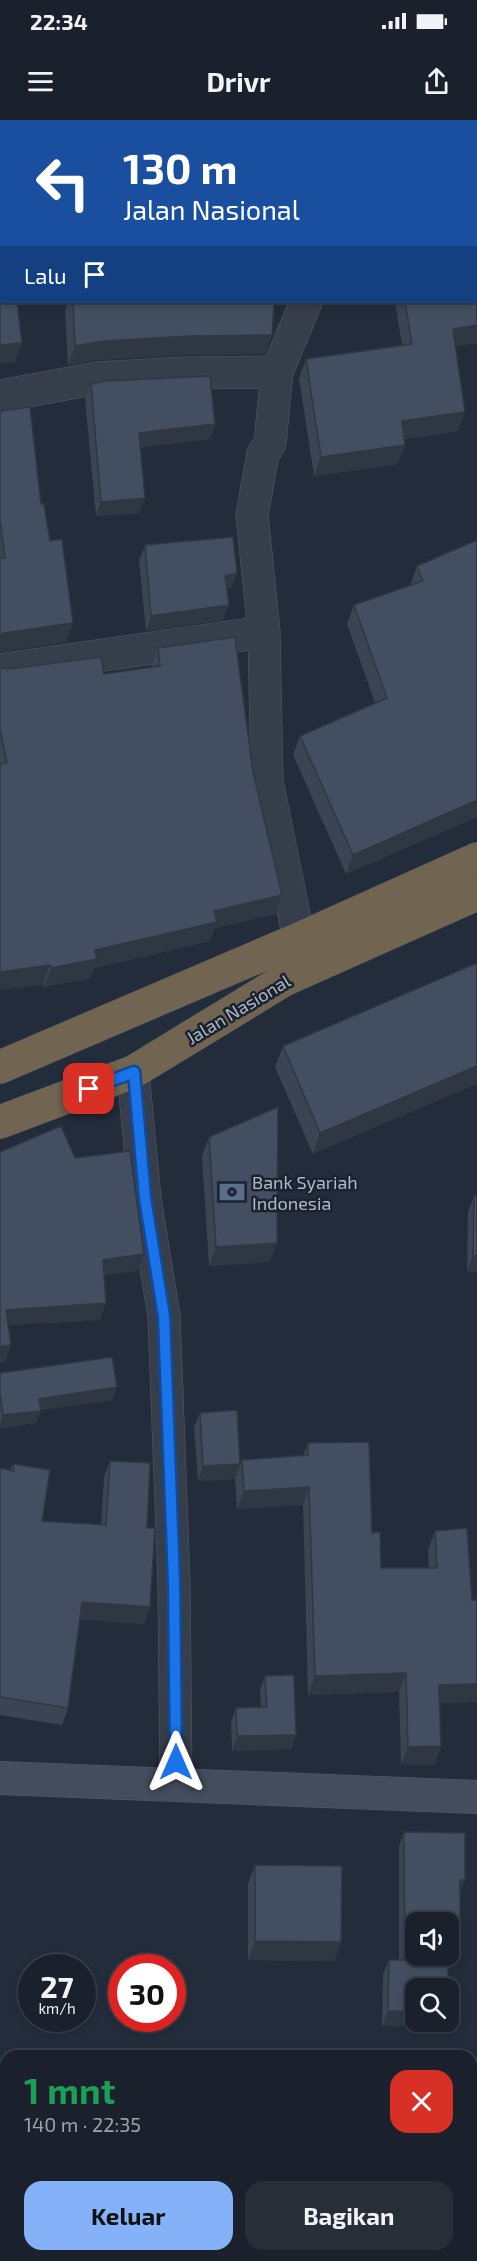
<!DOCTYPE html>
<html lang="id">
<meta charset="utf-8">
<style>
body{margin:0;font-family:"Exo 2",sans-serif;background:#272e38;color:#f1f3f6;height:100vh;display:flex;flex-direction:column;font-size:22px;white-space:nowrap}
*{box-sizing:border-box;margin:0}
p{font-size:20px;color:#9fa3a9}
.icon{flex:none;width:33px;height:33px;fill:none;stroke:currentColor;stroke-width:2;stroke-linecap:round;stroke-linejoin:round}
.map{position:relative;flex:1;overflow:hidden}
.sheet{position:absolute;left:0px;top:1930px;width:477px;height:212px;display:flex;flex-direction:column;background:#1a212c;border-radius:18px 18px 0 0;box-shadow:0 3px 9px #0003,0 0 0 2px #383e48}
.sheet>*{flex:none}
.guide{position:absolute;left:0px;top:0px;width:477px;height:183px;box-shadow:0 3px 9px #0003,0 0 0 2px #383e48;background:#1a4fa0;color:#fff;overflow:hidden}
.fabs{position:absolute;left:405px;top:1792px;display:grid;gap:12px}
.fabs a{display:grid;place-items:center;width:54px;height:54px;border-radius:12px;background:#1a212c;box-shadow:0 3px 9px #0003,0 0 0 2px #383e48;font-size:30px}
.speed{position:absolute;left:18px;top:1834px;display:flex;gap:12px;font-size:30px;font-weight:700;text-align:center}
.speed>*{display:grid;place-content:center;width:78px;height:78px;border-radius:50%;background:#1a212c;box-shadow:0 3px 9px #0003,0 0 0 2px #383e48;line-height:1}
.speed small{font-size:15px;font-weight:400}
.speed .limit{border:9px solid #d22;background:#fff;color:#111}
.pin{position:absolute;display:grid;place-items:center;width:51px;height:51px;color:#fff;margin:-26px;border-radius:12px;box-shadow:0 3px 9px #0006}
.me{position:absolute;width:66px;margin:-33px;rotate:0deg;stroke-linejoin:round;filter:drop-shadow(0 0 4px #0008)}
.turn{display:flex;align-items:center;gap:21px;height:126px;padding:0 24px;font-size:27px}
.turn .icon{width:78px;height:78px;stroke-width:2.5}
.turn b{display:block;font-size:42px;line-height:51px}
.then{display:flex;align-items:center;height:57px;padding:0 24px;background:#0003;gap:12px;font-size:22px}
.round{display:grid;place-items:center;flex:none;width:63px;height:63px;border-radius:18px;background:#272e38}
.overview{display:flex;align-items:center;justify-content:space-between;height:102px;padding:0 24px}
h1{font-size:36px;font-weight:700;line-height:45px;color:#1e9e55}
.button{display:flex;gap:12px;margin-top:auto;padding:12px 24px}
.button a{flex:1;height:69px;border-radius:18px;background:#84b1f8;color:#111;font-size:24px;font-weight:700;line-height:69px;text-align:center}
.button a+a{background:#272e38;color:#f1f3f6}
.status{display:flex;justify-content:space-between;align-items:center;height:42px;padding:0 30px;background:#1a212c;direction:ltr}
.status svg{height:16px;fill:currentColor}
header{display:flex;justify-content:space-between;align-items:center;height:78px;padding:0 24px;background:#1a212c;font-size:27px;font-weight:700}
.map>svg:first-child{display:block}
</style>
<div class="status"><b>22:34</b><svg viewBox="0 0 49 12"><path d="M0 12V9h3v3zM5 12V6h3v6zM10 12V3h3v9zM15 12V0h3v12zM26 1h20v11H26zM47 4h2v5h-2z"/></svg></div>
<header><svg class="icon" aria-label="menu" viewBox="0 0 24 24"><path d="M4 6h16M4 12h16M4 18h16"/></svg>Drivr<svg class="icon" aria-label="share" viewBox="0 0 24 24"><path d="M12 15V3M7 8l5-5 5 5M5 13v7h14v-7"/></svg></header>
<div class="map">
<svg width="477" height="2141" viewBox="0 0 477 2141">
<rect width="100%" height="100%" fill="#222c3b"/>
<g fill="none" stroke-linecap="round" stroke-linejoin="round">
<g stroke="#545c69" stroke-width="33">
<path id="street" d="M0 276 98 258 184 253 277 252
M0 550 264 512
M299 819 267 661 264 512 252 395 263 334 270 323 277 252 306 182
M133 952 145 1079 164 1196 174 1462 176 1665"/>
</g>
<g stroke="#545c69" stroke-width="34">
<path id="secondary" d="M0 1658 477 1677"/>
</g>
<g stroke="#414956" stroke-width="34">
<path id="highway" d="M0 947 299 819 477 739
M0 1002 133 952 284 860 477 774"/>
</g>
<use href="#street" stroke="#363e4b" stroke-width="32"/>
<use href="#secondary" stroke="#444d5e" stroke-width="33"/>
<use href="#highway" stroke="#716552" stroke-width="33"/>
</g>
<path fill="#3a4453" d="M207 0H477V223L456 226 458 311 404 319 405 325 398 344 314 356 299 258 306 239 402 225 395 182H476V2H207Z
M68 182H287H274L272 215 265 234 183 235 97 240 68 245 65 190Z
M91 264 215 304 210 319 141 327 139 393 96 396 85 279Z
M0 291 41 384 50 421 73 503 66 522 0 532Z
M477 420V697L346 754 293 635 300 616 375 583 347 504 354 485 410 466 417 446Z
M145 425 237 453 231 467 226 469 223 500 146 511 139 440Z
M158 528 253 652 282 775 276 794 215 808 210 821 94 848 90 858 44 867 43 864 0 870V548L9 549 104 554 151 547Z
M477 843 313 1034 275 947 283 926Z
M209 1017 270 1142 209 1146 202 1036Z
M474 1076 477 1152H467L468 1092Z
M0 1253 117 1267 112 1280 41 1290 36 1303 0 1308Z
M200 1293 240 1344 235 1359 198 1361 194 1307Z
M308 1323 372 1413 381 1448H429L428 1430 435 1411 477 1582 440 1583 435 1645H401L399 1572 308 1575 303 1385 237 1389 235 1358 242 1340 303 1336Z
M110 1341 147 1408 144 1504 80 1499 68 1588 62 1605 0 1595V1348L10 1350 13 1344 42 1401 101 1405 104 1357Z
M265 1556 296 1615 291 1629 232 1631 231 1602 236 1588 261 1587 260 1571Z
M404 1712 460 1773 455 1842H448L442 1906H382L383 1854 389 1840H399V1727Z
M255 1745 341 1822 334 1841 248 1840V1764Z"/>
<path fill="#2f3743" d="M477 205V223L446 228 453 209Z
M272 215 265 234 183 235 97 240 68 245 75 226 104 221 190 216Z
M22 223 15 242 0 243V225Z
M465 292 458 311 395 320 402 301Z
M215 304 210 319 134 327 139 313Z
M405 325 398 344 314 356 321 337Z
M145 378 139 393 96 396 101 382Z
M237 453 231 467 219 471 225 456Z
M229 485 223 500 146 511 151 496Z
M73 503 66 522 0 532V515L4 513Z
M477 680V697L346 754 353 735Z
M282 775 276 794 215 808 210 821 94 848 90 858 44 867 51 848 95 830 214 791Z
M50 845 43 864 0 870V852Z
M477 946V964L313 1034 320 1013Z
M277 1123 270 1142 209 1146 216 1127Z
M144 1134 138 1151 97 1156 103 1140Z
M473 1136H477V1152H467Z
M106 1183 100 1200 0 1206 6 1190Z
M11 1225 5 1242H0V1227Z
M117 1267 112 1280 35 1291 39 1279Z
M41 1291 36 1303 0 1308V1304L3 1295Z
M240 1344 235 1359 198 1361 203 1346Z
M309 1367 303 1385 237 1389 244 1371Z
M82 1482 150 1487 144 1504 76 1499Z
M406 1553 399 1572 308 1575 315 1556Z
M477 1564V1582L432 1583 439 1565Z
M296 1615 291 1629 232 1631 237 1616Z
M441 1626 435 1645H401L408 1627Z
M460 1760H465L459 1775Z
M255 1821 341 1822 334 1841 248 1840Z
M448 1827H460L455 1842H443Z
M388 1891H416V1902H444L442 1906H382Z
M471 2119H477V2134H471Z"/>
<path fill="#434f60" stroke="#2f3743" stroke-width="1.5" d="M211 0H477V205L453 209 465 292 402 301 405 325 321 337 306 239 412 224 405 182H476V2H211Z
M0 115 2 126V182H17L22 223 0 225Z
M73 182H274L272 215 190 216 104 221 75 226Z
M210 256 215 304 139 313 145 378 101 382 91 264 106 261Z
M30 287 41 384H44L50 421 62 419 73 503 4 513 0 515V438H5L0 400V291Z
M233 417 237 453 225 456 229 485 151 496 145 425Z
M477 420V680L353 735 300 616 387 578 354 485 423 461 417 446Z
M235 517 253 652 282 775 214 791 217 802 95 830 97 839 51 848 50 845 0 852V644L7 643 0 610V548L9 549 101 537 104 554 160 546 158 528Z
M477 843V946L320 1013 283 926Z
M278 987 277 1123 216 1127 209 1017Z
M61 1006 75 1038 130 1031 144 1134 103 1140 106 1183 6 1190 11 1225 0 1227V1032Z
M474 1076H477V1136H473Z
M112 1237 117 1267 39 1279 41 1291 3 1295 0 1273V1253Z
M237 1290 240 1344 203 1346 200 1293Z
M369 1322 372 1413 380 1412 381 1448H437L435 1411 467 1408 472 1480H477V1564L439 1565 441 1626 408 1627 406 1553 315 1556 309 1367 244 1371 242 1340 308 1335V1323Z
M110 1341 150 1343 147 1408H155L150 1487 82 1482 68 1588 0 1577V1348L14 1351 13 1344 50 1350 42 1401 106 1405Z
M294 1555 296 1615 237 1616 236 1588 267 1587 265 1556Z
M404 1712 465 1713V1760H460V1827H448V1803H416V1836H448V1869H416V1891H388L389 1840H405Z
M255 1745 342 1746 341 1822 255 1821Z
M471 2024H477V2119H471Z"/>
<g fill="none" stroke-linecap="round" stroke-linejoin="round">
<g stroke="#114b97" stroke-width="15">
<path id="route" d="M89 969 134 952 145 1078 164 1196 174 1462 176 1642"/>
</g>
<use href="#route" stroke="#1a73e8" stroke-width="10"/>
</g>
<defs>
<g id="bank-bare" transform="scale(2.07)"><path d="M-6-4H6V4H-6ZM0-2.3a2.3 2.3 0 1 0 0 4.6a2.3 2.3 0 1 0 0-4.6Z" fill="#5c6f8a" stroke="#1b2330" stroke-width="2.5" paint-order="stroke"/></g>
</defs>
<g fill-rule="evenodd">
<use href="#bank-bare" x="232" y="1072"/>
</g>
<g text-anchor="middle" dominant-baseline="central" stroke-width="5" stroke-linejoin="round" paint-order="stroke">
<g font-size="18" fill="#b1b9c7" stroke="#1b2330">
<text transform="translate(238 889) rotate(-31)">Jalan Nasional</text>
</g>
<g font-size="18" fill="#b1b9c7" stroke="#1b2330" text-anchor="start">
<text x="252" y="1062">Bank Syariah<tspan x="252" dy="21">Indonesia</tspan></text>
</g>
</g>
</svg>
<div class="fabs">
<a><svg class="icon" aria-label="sound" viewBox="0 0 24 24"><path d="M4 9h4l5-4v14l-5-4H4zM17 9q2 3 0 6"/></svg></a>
<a><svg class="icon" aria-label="search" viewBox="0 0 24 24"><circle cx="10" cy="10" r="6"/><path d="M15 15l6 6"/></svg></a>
</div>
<div class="speed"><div>27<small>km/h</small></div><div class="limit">30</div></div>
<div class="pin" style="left:89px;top:969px;background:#d93025"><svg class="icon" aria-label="arrive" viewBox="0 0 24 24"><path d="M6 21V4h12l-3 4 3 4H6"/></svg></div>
<svg class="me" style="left:176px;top:1642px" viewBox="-20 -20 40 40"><path d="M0-17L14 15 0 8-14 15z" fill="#1a73e8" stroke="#fff" stroke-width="4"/></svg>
<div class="guide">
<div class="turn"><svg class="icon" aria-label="left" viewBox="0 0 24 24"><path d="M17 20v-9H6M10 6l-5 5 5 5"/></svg><div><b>130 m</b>Jalan Nasional</div></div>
<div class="then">Lalu<svg class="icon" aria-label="arrive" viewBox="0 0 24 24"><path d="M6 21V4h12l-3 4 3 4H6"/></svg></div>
</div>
<section class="sheet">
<div class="overview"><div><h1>1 mnt</h1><p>140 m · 22:35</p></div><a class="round" style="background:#d93025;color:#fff"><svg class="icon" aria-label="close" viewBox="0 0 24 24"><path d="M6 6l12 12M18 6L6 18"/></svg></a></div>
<div class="button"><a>Keluar</a><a>Bagikan</a></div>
</section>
</div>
